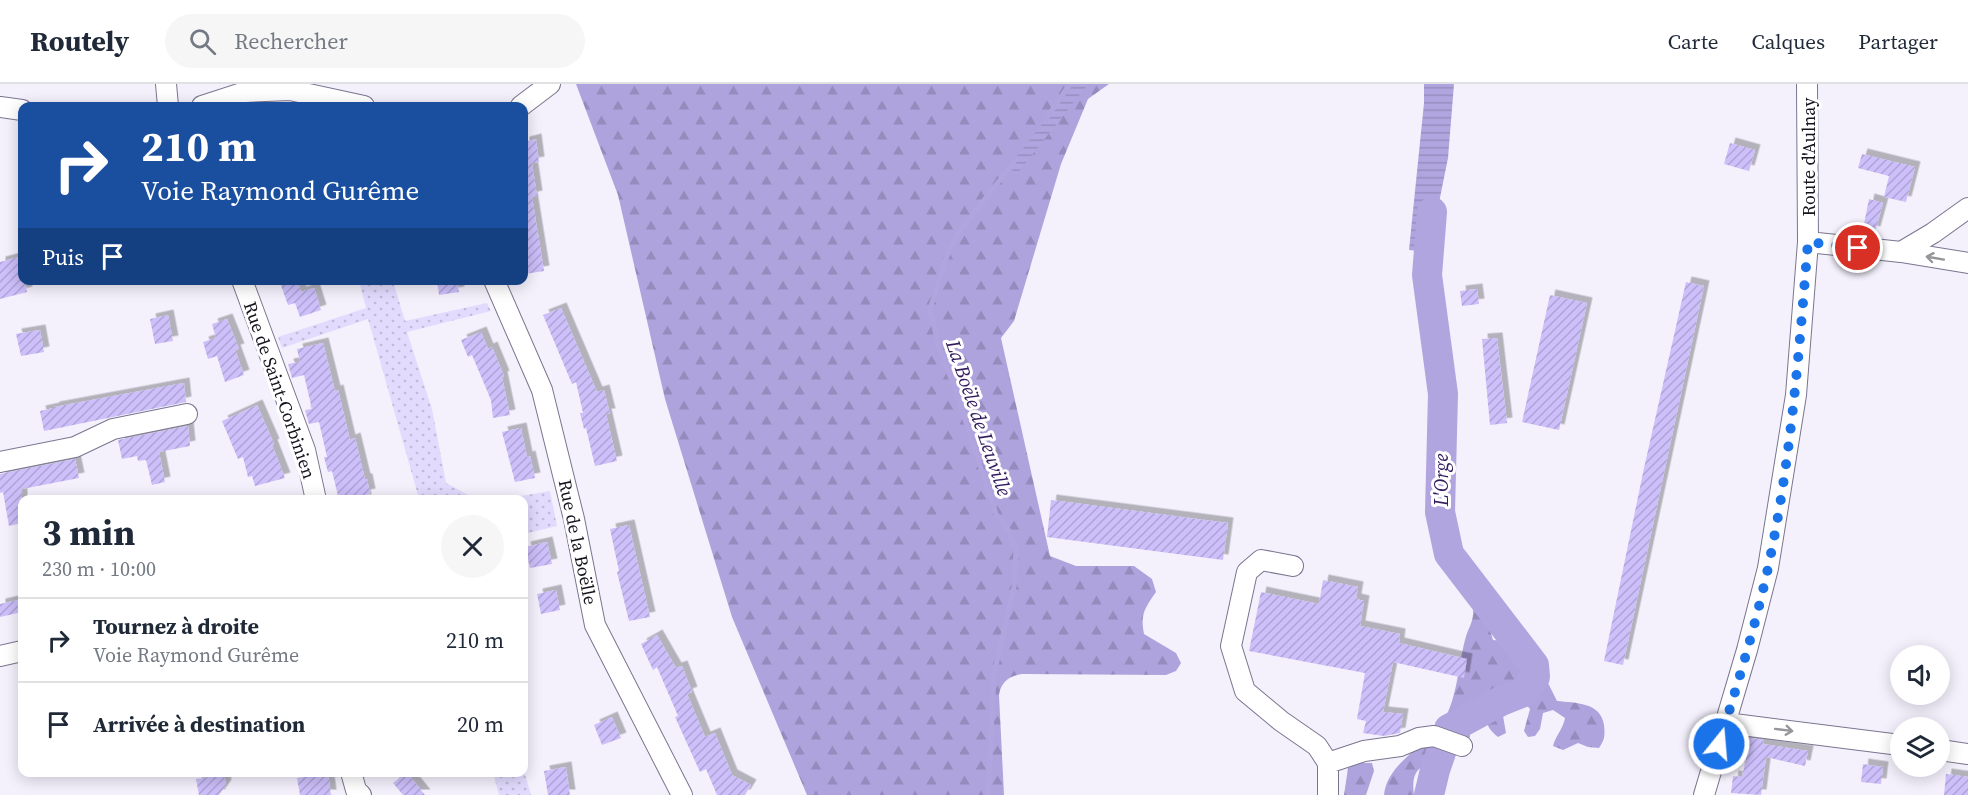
<!DOCTYPE html>
<html lang="fr">
<meta charset="utf-8">
<style>
body{margin:0;font-family:"Source Serif 4",serif;background:#f6f6f7;color:#1f2937;height:100vh;display:flex;flex-direction:column;font-size:22px;white-space:nowrap}
*{box-sizing:border-box;margin:0}
p{font-size:20px;color:#747a83}
.icon{flex:none;width:33px;height:33px;fill:none;stroke:currentColor;stroke-width:2;stroke-linecap:round;stroke-linejoin:round}
.map{position:relative;flex:1;overflow:hidden}
.drawer{position:absolute;left:18px;top:411px;width:510px;height:282px;display:flex;flex-direction:column;background:#fff;border-radius:12px;box-shadow:0 3px 15px #0003}
.drawer>*{flex:none}
.guide{position:absolute;left:18px;top:18px;width:510px;height:183px;border-radius:12px;box-shadow:0 3px 15px #0003;background:#1a4fa0;color:#fff;overflow:hidden}
.buttons{position:absolute;left:1890px;top:561px;display:grid;gap:12px}
.buttons a{display:grid;place-items:center;width:60px;height:60px;border-radius:50%;background:#fff;box-shadow:0 3px 15px #0003;font-size:30px}
.pin{position:absolute;display:grid;place-items:center;width:51px;height:51px;color:#fff;margin:-26px;border:3px solid #fff;border-radius:50%;box-shadow:0 2px 6px #0007}
.me{position:absolute;width:66px;margin:-33px;rotate:17deg;stroke-linejoin:round;filter:drop-shadow(0 0 4px #0008)}
.turn{display:flex;align-items:center;gap:21px;height:126px;padding:0 24px;font-size:27px}
.turn .icon{width:78px;height:78px;stroke-width:2.5}
.turn b{display:block;font-size:42px;line-height:51px}
.then{display:flex;align-items:center;height:57px;padding:0 24px;background:#0003;gap:12px;font-size:22px}
.round{display:grid;place-items:center;flex:none;width:63px;height:63px;border-radius:32px;background:#f6f6f7}
.summary{display:flex;align-items:center;justify-content:space-between;height:102px;padding:0 24px}
h1{font-size:36px;font-weight:700;line-height:45px}
ul{padding:0;list-style:none}
li{display:flex;align-items:center;gap:18px;height:84px;padding:0 24px;border-top:2px solid #e0e1e3}
li div{flex:1}
li b{display:block;font-size:22px}
li em{font-style:normal}
header{display:flex;align-items:center;gap:36px;box-sizing:border-box;height:84px;padding:0 30px;background:#fff;border-bottom:2px solid #e0e1e3}
header strong{font-size:28px}
nav{display:flex;gap:33px;margin-inline-start:auto;font-size:21px}
.search{width:420px;height:54px;background:#f6f6f7;display:flex;align-items:center;gap:15px;box-sizing:border-box;padding:0 21px;border-radius:33px;color:#747a83;font-size:22px}
.map>svg:first-child{display:block}
</style>
<header>
<strong>Routely</strong>
<div class="search"><svg class="icon" aria-label="search" viewBox="0 0 24 24"><circle cx="10" cy="10" r="6"/><path d="M15 15l6 6"/></svg>Rechercher</div>
<nav><a>Carte</a><a>Calques</a><a>Partager</a></nav>
</header>
<div class="map">
<svg width="1968" height="711" viewBox="0 0 1968 711">
<defs>
<pattern id="grass-dots" width="8" height="8" patternUnits="userSpaceOnUse" patternTransform="scale(1.5)"><rect width="8" height="8" fill="#e2dbfe"/><path d="M2 2h.1M6 6h.1" fill="none" stroke="#c1bbd9" stroke-width="1.8" stroke-linecap="round"/></pattern>
<pattern id="forest-firs" width="22" height="20" patternUnits="userSpaceOnUse" patternTransform="scale(1.5)"><rect width="22" height="20" fill="#afa3dd"/><path d="M5 1l3.5 6h-7zM16 11l3.5 6h-7z" fill="#968bbd"/></pattern>
<pattern id="water-rules" width="6" height="5" patternUnits="userSpaceOnUse" patternTransform="scale(1.5)"><rect width="6" height="5" fill="#b1a5df"/><path d="M0 2.5h6" fill="none" stroke="#978dbf"/></pattern>
<pattern id="building-hatch" width="6" height="6" patternUnits="userSpaceOnUse" patternTransform="scale(1.5)"><rect width="6" height="6" fill="#ccbffa"/><path d="M-1 1l2-2M0 6l6-6M5 7l2-2" fill="none" stroke="#aea3d6"/></pattern>
<filter id="shadow"><feDropShadow dx="5.5" dy="-5.5" stdDeviation="0" flood-color="#0004"/></filter>
</defs>
<rect width="100%" height="100%" fill="#f4f1fd"/>
<path fill="url(#grass-dots)" d="M359 197H393L405 237 487 219 491 227 407 248 432 325 446 399 476 415H416L418 411 368 235 282 264 278 253 366 224Z
M550 407 557 442 524 450V416L503 415Z
M524 687 531 711H499L493 689Z"/>
<path fill="url(#forest-firs)" d="M576 0H1109L1088 15 1061 80 1014 237 1001 254 1050 472 1076 482H1134L1152 495 1156 508C1145 524 1140 530 1144 550L1176 569 1181 579 1176 587 1166 591 1022 590C1009 592 1001 598 999 611L1004 711H807L732 533 665 315 618 111Z
M1481 521 1487 524 1488 539 1493 556 1504 557 1523 581 1544 591 1557 617C1575 619 1601 618 1604 641 1605 651 1605 655 1599 664L1588 663 1578 659 1563 666 1553 662C1556 651 1563 645 1565 634L1553 626 1543 629 1540 645 1535 652 1528 653 1524 647 1530 625 1525 619 1515 620 1502 626 1506 649 1498 653C1479 638 1492 633 1484 618L1476 617 1470 627V653C1464 659 1460 657 1453 659 1449 661 1446 666 1442 669 1423 684 1410 682 1414 711H1384C1387 680 1423 664 1441 640 1457 619 1458 582 1465 556 1468 544 1474 538 1473 526Z
M1358 679H1372L1374 687 1366 711H1344L1348 684Z"/>
<path fill="url(#water-rules)" d="M1064 0H1088L1017 90H1015L1011 84 1013 77 1072 2Z
M1424 0H1454L1448 74 1429 168 1409 166 1424 19Z"/>
<g fill="none" stroke-linecap="round" stroke-linejoin="round">
<path stroke="#b1a5df" stroke-width="5" d="M1048 32 1070 0
M988 711 994 590 1014 503 1016 466 1009 447 996 430 954 302 939 264 930 225 948 169 959 148 1014 78"/>
<path stroke="#b1a5df" stroke-width="30" d="M1429 711 1435 686 1449 645 1501 617 1524 608 1535 593 1534 581 1449 470 1440 428 1443 310 1427 191 1432 128"/>
</g>
<path fill="url(#building-hatch)" filter="url(#shadow)" d="M536 55 539 78 532 79 537 112 532 113 544 187 525 190 524 58Z
M1730 59 1755 66 1749 87 1724 80Z
M1862 70 1915 83 1906 118 1884 113 1889 92 1858 84Z
M1869 115 1883 119 1875 148 1863 145Z
M19 173 22 196H25L27 208 0 215V178Z
M279 196H297L301 208 314 204 321 226 300 233 295 219 288 221Z
M437 196H457L459 208 439 211Z
M1686 198 1704 202 1623 581 1604 577 1644 384Z
M1477 205 1479 220 1462 222 1460 207Z
M1550 211 1587 219 1559 346 1522 338Z
M561 224 597 308 604 306 610 330H606L617 377 595 382 586 344 584 345 580 329H583L576 298 572 300 543 231Z
M168 231 173 257 155 260 150 235Z
M227 235 239 265 235 266 244 291 225 298 217 272 208 275 203 258 216 254 212 240Z
M40 246 44 268 21 272 16 250Z
M481 248 488 265 492 263 504 292 502 293 510 331 493 334 491 316 472 271 468 273 461 256Z
M1497 254 1507 339 1490 341 1482 255Z
M323 259 335 307 338 306 350 356 355 354 365 395H367L370 410 365 411 366 416H339L332 387 328 388 324 373H327L319 338 309 340 305 326 312 325 304 291 292 294 288 280 300 278 297 265Z
M184 299 186 318 44 347 40 327 54 324V323Z
M257 321 274 360 272 361 285 394 255 402 252 392 248 393 243 373 238 375 222 337Z
M188 342 190 362 159 368 165 398 152 401 146 376 138 377 137 372 122 375 118 356Z
M521 344 527 373 530 372 535 394 515 398 502 348Z
M75 375 79 394 22 405V439L9 442 3 408 0 409V390Z
M1051 416 1228 439 1223 476 1047 453Z
M629 441 650 533 629 537 617 488 619 487 610 445Z
M547 458 552 480 530 484 525 463Z
M1323 496 1358 503 1356 515 1364 517 1360 542 1400 550 1399 559 1467 575 1464 594 1393 578 1383 628 1403 630 1400 649 1384 652 1363 649 1366 637 1357 635 1365 589 1249 567 1261 508 1319 520Z
M556 506 560 526 541 530 537 510Z
M22 515V528L0 533V520Z
M657 551 676 584 682 582 692 608 687 610 705 653 715 649 732 691 751 701 745 711H717L706 685 700 688 675 633 678 632 657 583 653 586 641 560Z
M612 633 621 654 602 661 594 641Z
M1750 654 1764 656 1763 660 1808 667 1805 682 1766 673 1761 711 1731 709 1733 692 1742 693 1747 669 1730 666 1733 655 1749 657Z
M1863 680 1883 683 1881 700 1861 698Z
M566 683 570 711H548L544 687Z
M328 689 331 711H300L297 694Z
M408 690 425 711H403L393 699 402 692Z
M1946 690 1968 693V711H1944Z
M224 691 226 701 219 711H199L196 695Z"/>
<g fill="none" stroke-linecap="round" stroke-linejoin="round">
<g stroke="#7a758f" stroke-width="22">
<path id="minor" d="M166 0 168 22
M202 22 245 8 290 6 364 22
M521 22 550 0
M0 23 22 26
M1808 158 1901 168 1933 149 1968 124
M1901 168 1968 179
M242 196 305 366 316 416
M494 196 542 306 574 435 595 541 682 711
M0 378 75 363 113 345 187 330
M1293 482 1261 476 1247 488 1231 562 1245 607 1281 637 1317 662 1328 679V711
M0 572 22 567
M1726 639 1900 661
M1940 666 1968 670
M1328 679 1364 667 1400 662 1419 654 1434 652 1462 662
M351 688 356 706 361 711
M1704 711 1747 566 1768 484 1796 311 1808 158 1807 0"/>
</g>
<use href="#minor" stroke="#fff" stroke-width="20"/>
</g>
<defs><path id="oneway-shaft" d="M-6 0H5M1.5-3L5.5 0L1.5 3" fill="none" stroke-width="1.6" stroke-linecap="round" stroke-linejoin="round" transform="scale(1.5)"/></defs>
<g stroke="#969599">
<use href="#oneway-shaft" transform="translate(1935 174) rotate(-170)"/>
<use href="#oneway-shaft" transform="translate(1784 646) rotate(7)"/>
</g>
<g fill="none" stroke-linecap="round" stroke-linejoin="round">
<path stroke="#1a73e8" stroke-width="10" stroke-dasharray="0 18" d="M1719 660C1737 602 1755 544 1768 484 1791 377 1799 267 1808 158L1858 164"/>
</g>
<g text-anchor="middle" dominant-baseline="central" stroke-width="6" stroke-linejoin="round" paint-order="stroke">
<g font-size="18" fill="#15131d" stroke="#fff">
<text transform="translate(1808 73) rotate(-90)">Route d'Aulnay</text>
<text transform="translate(280 306) rotate(71)">Rue de Saint-Corbinien</text>
<text transform="translate(578 458) rotate(78)">Rue de la Boëlle</text>
</g>
<g font-size="20" font-style="italic" fill="#321a5e" stroke="#fff">
<text transform="translate(979 334) rotate(71)">La Boële de Leuville</text>
<text transform="translate(1441 396) rotate(-90)">L'Orge</text>
</g>
</g>
</svg>
<div class="buttons">
<a><svg class="icon" aria-label="sound" viewBox="0 0 24 24"><path d="M4 9h4l5-4v14l-5-4H4zM17 9q2 3 0 6"/></svg></a>
<a><svg class="icon" aria-label="layers" viewBox="0 0 24 24"><path d="M12 4l9 5-9 5-9-5zM3 14l9 5 9-5"/></svg></a>
</div>
<div class="pin" style="left:1858px;top:164px;background:#d93025"><svg class="icon" aria-label="arrive" viewBox="0 0 24 24"><path d="M6 21V4h12l-3 4 3 4H6"/></svg></div>
<svg class="me" style="left:1719px;top:660px" viewBox="-20 -20 40 40"><circle r="17" fill="#1a73e8" stroke="#fff" stroke-width="3"/><path d="M0-11L8 9 0 5-8 9z" fill="#fff"/></svg>
<div class="guide">
<div class="turn"><svg class="icon" aria-label="right" viewBox="0 0 24 24"><path d="M7 20v-9h11M14 6l5 5-5 5"/></svg><div><b>210 m</b>Voie Raymond Gurême</div></div>
<div class="then">Puis<svg class="icon" aria-label="arrive" viewBox="0 0 24 24"><path d="M6 21V4h12l-3 4 3 4H6"/></svg></div>
</div>
<section class="drawer">
<div class="summary"><div><h1>3 min</h1><p>230 m · 10:00</p></div><a class="round"><svg class="icon" aria-label="close" viewBox="0 0 24 24"><path d="M6 6l12 12M18 6L6 18"/></svg></a></div>
<ul>
<li><svg class="icon" aria-label="right" viewBox="0 0 24 24"><path d="M7 20v-9h11M14 6l5 5-5 5"/></svg><div><b>Tournez à droite</b><p>Voie Raymond Gurême</p></div><em>210 m</em></li>
<li><svg class="icon" aria-label="arrive" viewBox="0 0 24 24"><path d="M6 21V4h12l-3 4 3 4H6"/></svg><div><b>Arrivée à destination</b></div><em>20 m</em></li>
</ul>
</section>
</div>
